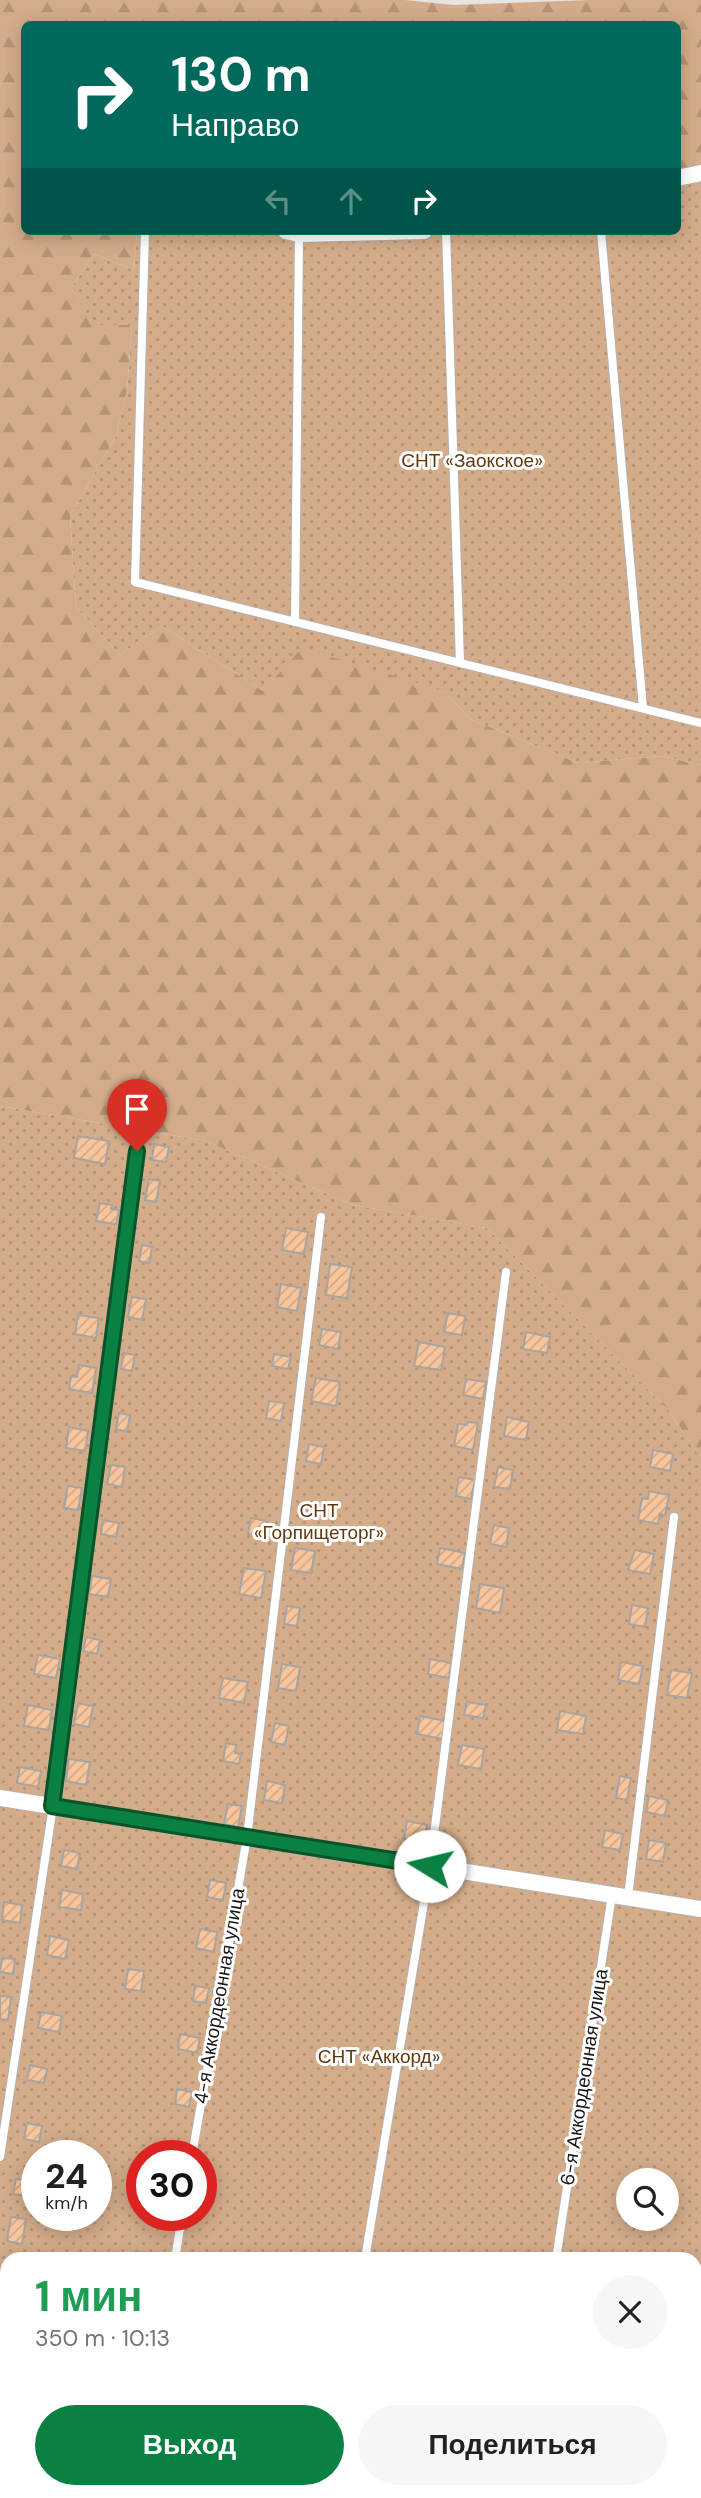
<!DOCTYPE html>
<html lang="ru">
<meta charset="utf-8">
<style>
body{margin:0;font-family:"DM Sans",sans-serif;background:#f6f6f6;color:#202124;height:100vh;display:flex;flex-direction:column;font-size:26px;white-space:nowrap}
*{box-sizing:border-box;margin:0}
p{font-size:23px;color:#757577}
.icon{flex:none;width:38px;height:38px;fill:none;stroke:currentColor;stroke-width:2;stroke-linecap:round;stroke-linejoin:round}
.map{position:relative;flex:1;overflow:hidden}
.details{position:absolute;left:0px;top:2252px;width:702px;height:247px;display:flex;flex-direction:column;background:#fff;border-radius:21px 21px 0 0;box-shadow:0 4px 18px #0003}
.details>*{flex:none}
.top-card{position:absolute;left:21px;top:21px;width:660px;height:214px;border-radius:10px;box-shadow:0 4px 18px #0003;background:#00695c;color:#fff;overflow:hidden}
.controls{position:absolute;left:616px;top:2168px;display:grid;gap:14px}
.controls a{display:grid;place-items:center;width:63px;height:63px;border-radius:50%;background:#fff;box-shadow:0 4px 18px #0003;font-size:35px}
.speed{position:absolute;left:21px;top:2140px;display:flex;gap:14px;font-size:35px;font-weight:700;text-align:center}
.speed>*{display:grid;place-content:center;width:91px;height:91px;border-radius:50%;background:#fff;box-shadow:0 4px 18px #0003;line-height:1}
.speed small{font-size:18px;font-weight:400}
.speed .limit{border:10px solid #d22;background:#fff;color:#111}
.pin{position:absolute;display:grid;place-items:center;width:60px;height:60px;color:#fff;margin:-72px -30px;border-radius:50% 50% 50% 0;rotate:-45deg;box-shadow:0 0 7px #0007}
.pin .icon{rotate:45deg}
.me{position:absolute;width:77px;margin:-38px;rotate:279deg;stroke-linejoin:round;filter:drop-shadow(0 0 5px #0008)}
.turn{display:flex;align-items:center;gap:24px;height:147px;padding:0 35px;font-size:32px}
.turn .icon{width:91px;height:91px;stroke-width:2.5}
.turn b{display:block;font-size:49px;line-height:60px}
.lanes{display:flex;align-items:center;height:66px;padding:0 35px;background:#0003;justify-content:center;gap:35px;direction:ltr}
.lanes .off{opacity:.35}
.round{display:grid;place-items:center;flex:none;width:74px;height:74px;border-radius:37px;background:#f6f6f6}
.headline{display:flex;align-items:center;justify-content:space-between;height:119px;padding:0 35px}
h1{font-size:42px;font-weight:700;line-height:52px;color:#1e9e55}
.button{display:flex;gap:14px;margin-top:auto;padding:14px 35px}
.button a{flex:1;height:80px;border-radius:42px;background:#0b8043;color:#fff;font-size:28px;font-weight:700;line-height:80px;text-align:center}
.button a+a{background:#f6f6f6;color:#202124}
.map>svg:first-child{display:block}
</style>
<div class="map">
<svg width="701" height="2498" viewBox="0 0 701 2498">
<defs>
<pattern id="green-dots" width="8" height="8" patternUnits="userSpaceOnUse" patternTransform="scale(1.75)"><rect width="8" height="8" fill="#d4ac8a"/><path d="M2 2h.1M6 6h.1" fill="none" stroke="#b59376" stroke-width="1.8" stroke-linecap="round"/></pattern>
<pattern id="forest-firs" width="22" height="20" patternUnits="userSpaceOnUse" patternTransform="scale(1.75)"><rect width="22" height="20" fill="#d4ac8a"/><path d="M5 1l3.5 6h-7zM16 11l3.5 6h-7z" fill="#b59376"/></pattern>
<pattern id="building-hatch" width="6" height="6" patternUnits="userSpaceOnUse" patternTransform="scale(1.75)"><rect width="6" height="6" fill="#f7c59b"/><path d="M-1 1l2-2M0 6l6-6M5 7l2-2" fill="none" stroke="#d3a885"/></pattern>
</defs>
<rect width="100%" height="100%" fill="#e7e3e1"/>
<path fill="url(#green-dots)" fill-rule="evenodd" d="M701 169V765L662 756 578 763 470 719 444 691H263L162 626 120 655 76 607 70 515 116 436 127 390 132 325 94 326 71 288 94 254 134 270 137 231H677V173Z
M0 1106 206 1141 353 1205 487 1228 669 1411 701 1458V2498H0ZM37 2156H96V2216H37ZM142 2156H201V2216H142ZM628 2180H667V2219H628ZM7 2259H695V2492H7Z"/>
<path fill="url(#forest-firs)" d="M0 0H405L454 5 590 0H701V169L677 173V24H24V231H137L134 270 94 254 71 288 94 325H132L127 390 116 436 70 515 76 607 120 655 162 626 263 691 302 648 444 691 470 719 578 763 662 756 701 765V1458L669 1411 487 1228 353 1205 206 1141 0 1106Z"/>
<path fill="url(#building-hatch)" stroke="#a7a4a1" stroke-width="2" d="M78 1136 109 1141 105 1164 74 1158Z
M154 1144 169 1147 166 1162 152 1160Z
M149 1179 160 1181 156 1202 145 1200Z
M100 1203 112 1205 111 1209 119 1210 116 1224 96 1221Z
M286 1228 308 1232 304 1254 282 1250Z
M142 1245 152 1247 149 1263 139 1261Z
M330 1264 352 1267 347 1298 326 1295Z
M281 1284 301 1288 297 1311 277 1307Z
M132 1297 146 1299 142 1320 128 1317Z
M448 1313 465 1316 462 1335 444 1332Z
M78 1315 99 1318 96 1338 75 1334Z
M322 1329 341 1332 338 1349 319 1345Z
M526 1332 550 1337 547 1353 523 1349Z
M419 1342 445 1347 441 1370 414 1366Z
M124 1353 135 1355 132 1371 121 1369Z
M274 1354 291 1357 288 1369 272 1366Z
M79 1365 96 1368 92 1393 69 1389 71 1376 77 1377Z
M316 1378 340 1382 336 1406 311 1401Z
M466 1379 486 1382 483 1399 463 1395Z
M269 1401 284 1403 281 1421 266 1418Z
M119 1413 130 1415 127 1432 116 1429Z
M507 1417 529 1422 526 1440 504 1436Z
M468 1422 478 1423 473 1450 454 1446 458 1424 467 1425Z
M69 1427 88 1431 85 1451 66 1448Z
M309 1444 324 1447 321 1464 306 1461Z
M653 1450 673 1454 670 1471 650 1467Z
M111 1465 125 1467 122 1487 107 1484Z
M498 1467 513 1470 510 1489 494 1487Z
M459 1477 475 1480 471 1499 456 1496Z
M68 1486 82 1488 78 1510 64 1508Z
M649 1491 669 1495 665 1515 660 1514 658 1524 638 1520 642 1498 648 1499Z
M251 1518 267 1521 264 1537 248 1534Z
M103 1520 119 1523 116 1537 101 1534Z
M494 1525 509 1528 506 1547 490 1544Z
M295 1548 315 1551 311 1573 291 1570Z
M440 1548 465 1553 462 1569 437 1564Z
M635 1550 654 1554 650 1574 628 1570Z
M244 1568 266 1571 261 1598 239 1594Z
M92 1576 111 1579 108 1597 89 1594Z
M480 1584 504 1588 500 1613 476 1608Z
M632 1605 648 1608 645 1627 629 1624Z
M287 1606 300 1608 297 1626 284 1624Z
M86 1637 100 1640 97 1654 83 1651Z
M38 1655 60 1659 56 1678 34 1674Z
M430 1659 451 1663 449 1678 428 1674Z
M621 1662 643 1666 639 1684 618 1680Z
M282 1664 300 1667 296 1691 278 1688Z
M671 1670 692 1673 687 1698 667 1695Z
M223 1678 248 1682 244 1703 219 1698Z
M467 1702 486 1705 483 1718 464 1715Z
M78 1703 93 1706 89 1727 74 1724Z
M28 1705 52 1710 49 1730 24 1726Z
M560 1711 586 1716 583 1734 557 1730Z
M420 1716 446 1721 443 1739 417 1734Z
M275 1723 289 1726 285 1745 271 1742Z
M226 1743 236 1745 235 1753 241 1754 239 1764 223 1761Z
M462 1745 484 1749 481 1769 458 1765Z
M69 1759 90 1762 86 1785 66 1781Z
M20 1767 41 1771 38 1787 17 1783Z
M620 1776 631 1778 627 1800 616 1798Z
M267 1781 285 1785 282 1803 264 1800Z
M649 1796 668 1800 665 1816 646 1812Z
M228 1804 242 1806 238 1827 224 1824Z
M407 1821 427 1825 424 1843 404 1839Z
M605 1830 623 1834 620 1850 602 1847Z
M649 1840 666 1843 663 1862 646 1859Z
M64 1850 80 1853 77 1869 61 1866Z
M210 1880 226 1883 223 1900 207 1897Z
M62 1890 83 1894 81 1910 59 1907Z
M4 1902 22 1905 20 1923 2 1920Z
M200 1929 217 1932 214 1952 196 1948Z
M50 1936 69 1940 65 1959 47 1955Z
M2 1958 15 1959 13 1974 0 1972Z
M128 1969 144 1971 141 1991 125 1989Z
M195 1986 209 1988 206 2003 193 2001Z
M0 1996 11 1997 8 2020 0 2019Z
M41 2012 62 2016 59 2032 38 2028Z
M180 2034 200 2038 197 2053 178 2049Z
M30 2065 47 2069 44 2083 27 2080Z
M177 2089 192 2092 189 2107 175 2104Z
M27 2123 42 2126 39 2142 24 2139Z
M163 2146 178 2149 177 2156H161Z
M16 2179 28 2181 25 2196 13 2194Z
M11 2217 26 2219 22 2244 7 2241Z
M136 2251 157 2255 156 2259H134Z"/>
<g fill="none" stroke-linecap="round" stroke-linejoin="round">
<g stroke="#b5b2af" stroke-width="10">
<path id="service" d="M145 231 135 582 701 723
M446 231 460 663
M601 231 643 708
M295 622 299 234
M628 1897 674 1517
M192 2156 247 1837 321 1217
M0 2157 53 1806 137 1151
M175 2259 182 2216
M365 2259 430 1866 506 1272
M556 2259 612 1895
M76 2492V2498
M226 2498V2492
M375 2498V2492"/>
</g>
<g stroke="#b5b2af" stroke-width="18">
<path id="minor" d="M677 178 701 173
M286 231 299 234 424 231
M0 1798 701 1909
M0 2317 7 2320
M695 2484 701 2485
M457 2498V2492
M631 2498V2492"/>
</g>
<use href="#service" stroke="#fff" stroke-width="8"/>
<use href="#minor" stroke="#fff" stroke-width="16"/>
</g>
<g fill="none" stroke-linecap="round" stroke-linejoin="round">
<g stroke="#07532c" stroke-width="18">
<path id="route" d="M137 1151 52 1806 430 1866"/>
</g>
<use href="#route" stroke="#0b8043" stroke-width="12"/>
</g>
<g text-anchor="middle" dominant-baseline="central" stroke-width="6" stroke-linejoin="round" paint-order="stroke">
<g font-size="19" fill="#613911" stroke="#fff">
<text x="472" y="460">СНТ «Заокское»</text>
<text x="319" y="1510">СНТ<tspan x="319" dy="22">«Горпищеторг»</tspan></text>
<text x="379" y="2056">СНТ «Аккорд»</text>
</g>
<g font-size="19" fill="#191817" stroke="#fff">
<text transform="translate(219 1996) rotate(-80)">4-я Аккордеонная улица</text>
<text transform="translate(584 2077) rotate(-81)">6-я Аккордеонная улица</text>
</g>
</g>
</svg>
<div class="controls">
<a><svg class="icon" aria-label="search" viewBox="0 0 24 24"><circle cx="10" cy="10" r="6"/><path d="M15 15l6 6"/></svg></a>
</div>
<div class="speed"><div>24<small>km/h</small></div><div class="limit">30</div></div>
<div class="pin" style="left:137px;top:1151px;background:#d93025"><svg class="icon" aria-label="arrive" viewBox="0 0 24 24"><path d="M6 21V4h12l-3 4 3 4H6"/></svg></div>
<svg class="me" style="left:430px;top:1866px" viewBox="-20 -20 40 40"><circle r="19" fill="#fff"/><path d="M0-13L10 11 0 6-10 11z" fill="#0b8043"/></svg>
<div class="top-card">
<div class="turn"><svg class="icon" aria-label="right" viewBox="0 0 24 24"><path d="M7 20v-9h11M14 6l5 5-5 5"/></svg><div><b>130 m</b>Направо</div></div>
<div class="lanes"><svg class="icon off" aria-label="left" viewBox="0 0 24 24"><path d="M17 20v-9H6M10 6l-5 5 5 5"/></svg><svg class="icon off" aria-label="ahead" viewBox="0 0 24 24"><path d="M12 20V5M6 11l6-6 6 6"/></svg><svg class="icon" aria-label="right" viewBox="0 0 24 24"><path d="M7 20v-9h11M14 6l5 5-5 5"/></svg></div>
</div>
<section class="details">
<div class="headline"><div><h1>1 мин</h1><p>350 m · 10:13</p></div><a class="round"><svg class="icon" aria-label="close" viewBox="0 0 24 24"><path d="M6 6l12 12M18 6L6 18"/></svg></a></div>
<div class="button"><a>Выход</a><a>Поделиться</a></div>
</section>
</div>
